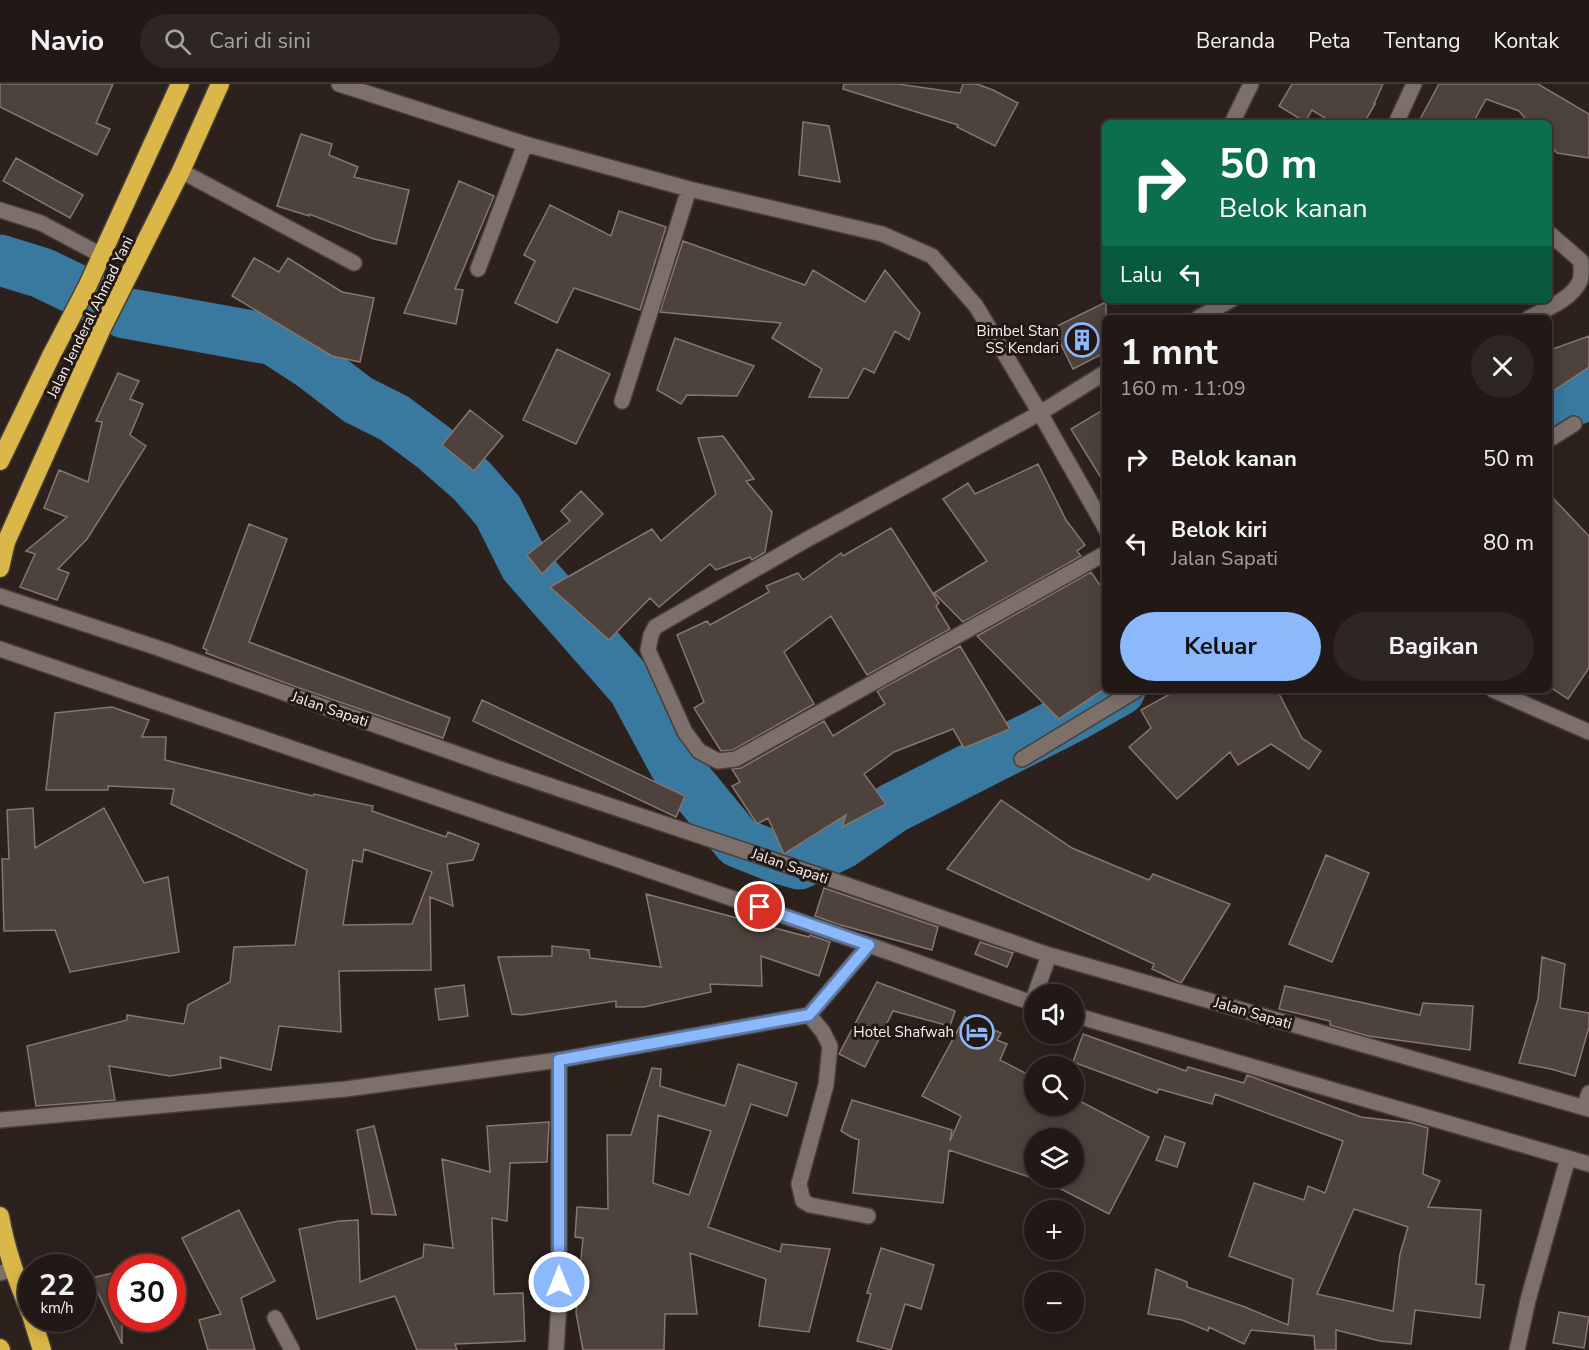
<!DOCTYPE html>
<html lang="id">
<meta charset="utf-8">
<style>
body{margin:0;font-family:"Nunito Sans",sans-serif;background:#2e2623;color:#f1f3f6;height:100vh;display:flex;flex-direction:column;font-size:22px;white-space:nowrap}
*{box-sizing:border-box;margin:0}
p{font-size:20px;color:#a2a0a1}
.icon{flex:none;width:33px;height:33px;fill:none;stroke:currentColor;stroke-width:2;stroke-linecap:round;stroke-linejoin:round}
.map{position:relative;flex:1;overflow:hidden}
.panel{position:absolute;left:1102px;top:231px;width:450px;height:378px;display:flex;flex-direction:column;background:#221916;border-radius:9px;box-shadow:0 3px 15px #0003,0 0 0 2px #3f3835}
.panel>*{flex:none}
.guide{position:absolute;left:1102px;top:36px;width:450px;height:183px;border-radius:9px;box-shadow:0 3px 15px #0003,0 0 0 2px #3f3835;background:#0b6e4f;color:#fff;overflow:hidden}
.buttons{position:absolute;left:1024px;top:900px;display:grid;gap:12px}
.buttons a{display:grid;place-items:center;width:60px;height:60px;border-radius:50%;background:#221916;box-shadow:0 3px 15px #0003,0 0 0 2px #3f3835;font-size:30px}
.speed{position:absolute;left:18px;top:1170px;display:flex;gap:12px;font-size:30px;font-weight:700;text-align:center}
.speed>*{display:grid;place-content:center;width:78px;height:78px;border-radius:50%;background:#221916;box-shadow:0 3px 15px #0003,0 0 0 2px #3f3835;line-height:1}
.speed small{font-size:15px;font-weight:400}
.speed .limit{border:9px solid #d22;background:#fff;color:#111}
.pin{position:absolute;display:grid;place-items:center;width:51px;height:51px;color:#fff;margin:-26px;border:3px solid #fff;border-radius:50%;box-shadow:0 2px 6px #0007}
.me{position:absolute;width:66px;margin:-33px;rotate:0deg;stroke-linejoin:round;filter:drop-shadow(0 0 4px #0008)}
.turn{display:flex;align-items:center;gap:21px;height:126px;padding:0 18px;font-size:27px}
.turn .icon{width:78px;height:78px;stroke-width:2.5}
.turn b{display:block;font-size:42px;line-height:51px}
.then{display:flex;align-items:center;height:57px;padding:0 18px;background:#0003;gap:12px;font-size:22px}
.round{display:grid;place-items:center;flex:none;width:63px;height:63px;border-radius:32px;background:#2e2623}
.head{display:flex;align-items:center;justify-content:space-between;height:102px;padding:0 18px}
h1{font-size:36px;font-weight:700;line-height:45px}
.button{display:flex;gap:12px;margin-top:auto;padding:12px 18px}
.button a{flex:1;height:69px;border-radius:36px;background:#8cb9fc;color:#111;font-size:24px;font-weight:700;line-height:69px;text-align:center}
.button a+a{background:#2e2623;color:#f1f3f6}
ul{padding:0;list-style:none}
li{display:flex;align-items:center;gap:18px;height:84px;padding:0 18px}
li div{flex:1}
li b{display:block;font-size:22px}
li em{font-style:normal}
header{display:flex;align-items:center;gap:36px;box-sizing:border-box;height:84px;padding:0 30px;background:#221916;border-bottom:2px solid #3f3835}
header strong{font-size:28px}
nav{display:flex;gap:33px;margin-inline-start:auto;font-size:21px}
.search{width:420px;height:54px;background:#2e2623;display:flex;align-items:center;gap:15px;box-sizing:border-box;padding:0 21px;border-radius:33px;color:#a2a0a1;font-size:22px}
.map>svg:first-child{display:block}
</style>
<header>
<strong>Navio</strong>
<div class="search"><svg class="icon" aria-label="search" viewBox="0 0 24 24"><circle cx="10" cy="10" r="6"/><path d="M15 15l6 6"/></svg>Cari di sini</div>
<nav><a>Beranda</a><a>Peta</a><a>Tentang</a><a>Kontak</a></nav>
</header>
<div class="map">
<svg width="1589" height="1266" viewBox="0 0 1589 1266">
<rect width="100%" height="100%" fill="#2d211d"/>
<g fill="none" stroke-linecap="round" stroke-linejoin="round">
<path stroke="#39789f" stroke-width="51" d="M0 176 42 189 125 229 274 256 311 280 358 316 394 334 433 363 472 397 498 427 525 481 633 604 674 680 738 758 775 773 799 780 841 760 893 724 1074 632 1120 606
M1550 333 1570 318 1589 310"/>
</g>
<path fill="#4e423d" stroke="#847671" stroke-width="1.5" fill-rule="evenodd" d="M0 0H113L96 39 110 45 97 71 0 23Z
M844 0H898L960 9 963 0H977L993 6 1018 19 995 62 957 43 958 41 843 5Z
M1292 0H1383L1374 20H1375L1364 39H1333L1312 26 1305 38 1279 22Z
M1439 0H1538L1589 30V74L1557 69 1550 61V39H1529L1519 27 1486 15 1473 39H1418Z
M803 38 829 42 840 98 799 91Z
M301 50 332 60 329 71 358 83 354 93 409 106 396 160 374 155 309 130V132L277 122Z
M16 74 83 111 70 134 3 97Z
M459 97 494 112 455 205 463 206 456 240 404 229Z
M550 121 611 152 619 127 666 143 640 226 574 204 557 239 515 219 535 177 524 171Z
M683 157 805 201 813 186 865 218 885 186 920 229 909 256 895 247 874 289 864 284 848 314 809 313 822 285 772 254 781 239 660 228Z
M254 174 279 188 288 174 342 208 374 214 360 278 332 272 232 212Z
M1106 218V268L1073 285 1053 244Z
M1589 252V283L1550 309V266Z
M675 254 754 282 737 312 687 311 681 320 657 306Z
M557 265 610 290 576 360 523 336Z
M118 289 139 297 130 315 143 320 130 351 146 362 87 455 58 485 69 489 57 516 20 503 35 470 26 467 67 433 44 424 59 386 88 398 102 338 96 337Z
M1106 324V402L1071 345Z
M470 326 503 352 474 387 442 361Z
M723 352 754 395 746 397 772 428 765 468 752 476 750 473 716 486 710 480 659 523 650 514 609 556 550 503 652 445 661 457 716 410 698 354Z
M1038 380 1066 436 1085 461 1077 467 1081 472 963 538 934 509 987 477 943 415 968 399 975 410Z
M581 407 603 430 542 490 527 471 570 437 561 427Z
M1550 411 1589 452V584L1568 615 1550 603Z
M249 440 287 455 249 558 450 634 443 654 299 604 206 569 207 566 203 564Z
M891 444 939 519 936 522 950 545 867 591 831 532 784 568 814 620 733 666 721 667 694 624 704 618 677 551 707 537 710 541 769 508 766 502 798 489 803 496 841 469 843 472Z
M1091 488 1106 510V604L1059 635 977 552Z
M960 562 1010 645 964 664 953 645 894 668 864 690 886 720 842 743 846 731 784 770 768 734 757 740 732 702 740 698 732 685 741 684 824 637 833 652 885 620 877 607Z
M1177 606H1277L1302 654 1321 667 1309 685 1271 660 1238 681 1230 668 1177 715 1129 663 1151 644 1141 626Z
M482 616 685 712 676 733 473 637Z
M112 623 149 636 142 653H166L165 676 313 712 314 710 373 722 372 727 446 753 448 748 479 760 473 776 447 780 453 822 430 813 431 886 339 887 341 948 279 942 271 986 220 973 221 984 170 992 109 982 115 1016 36 1022 27 962 127 936V931L184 940 188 921 230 898 234 863 295 861 307 786 171 720 174 705 108 702V706H46L55 629ZM364 765 432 788 412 840 343 841 353 776 362 778Z
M1001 716 1072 764 1149 796 1153 790 1230 820 1181 899 1152 885 1154 880 947 785Z
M33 724 35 764 104 724 144 799 168 793 179 868 70 888 55 846 4 847 2 775H9L7 726Z
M1326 771 1369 789 1332 878 1289 860Z
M824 804 938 843 932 866 837 840 815 832Z
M646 810 809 853 810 851 830 858 819 892 761 872 762 902 710 900 711 908 644 923H616V917L522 931 512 930 498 873 552 872V862L589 866 590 874 661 883Z
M980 858 1013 869 1007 883 975 870Z
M1542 873 1565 880 1560 924 1589 929V943L1575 992 1551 985 1519 979 1538 915Z
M877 898 955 927 950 942 893 927 865 983 839 970Z
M464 901 468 932 439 936 435 905Z
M1285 902 1420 931 1423 919 1473 922 1470 966 1368 952 1330 941V937L1279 925Z
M965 933 1001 949 997 956 1007 960 1000 976 1035 994V1022H1074V1014L1149 1053 1109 1130 1040 1094H1074V1054H1035V1091L1032 1094 949 1066 943 1119 853 1109 859 1056 851 1053 841 1047 852 1016 952 1046 950 1057 961 1032 922 1012Z
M1083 950 1186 987 1188 983 1244 999 1247 991 1361 1033 1411 1039 1428 1044 1423 1090 1440 1097 1428 1123 1481 1126 1476 1200 1484 1201 1480 1234 1415 1226 1411 1260 1380 1257 1336 1246V1266H1315L1314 1252 1251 1246 1244 1260 1209 1243 1208 1247 1182 1236 1148 1230 1156 1185 1187 1198V1203L1245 1223 1288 1241 1293 1195 1229 1172 1254 1099 1304 1116 1308 1102 1325 1109 1343 1057 1215 1010 1212 1020 1159 1005 1157 1009 1073 978ZM1354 1125 1408 1143 1400 1170 1393 1227 1317 1210Z
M738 980 797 999 787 1032 751 1020 708 1143 780 1168 782 1160 830 1165 809 1248 759 1242 766 1195 690 1169 697 1230H665L664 1266H583L576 1229 583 1154 575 1153 577 1123 608 1125 607 1051H631L652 984 661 985 660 1002 725 1022ZM658 1031 711 1047 689 1111 653 1099Z
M549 1038 547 1078 510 1079 507 1137 492 1134 494 1210 523 1209 525 1257 455 1260 457 1266H417L395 1212 317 1235 299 1145 339 1137 358 1136 360 1198 423 1173 424 1160 453 1164 442 1075 490 1088 487 1042Z
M374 1042 396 1131 372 1130 357 1046Z
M1165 1052 1185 1059 1177 1083 1156 1076Z
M239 1126 275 1197 241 1214 255 1266H208L199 1236 221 1230 182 1154Z
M881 1164 934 1181 921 1225 905 1220 891 1266 857 1257 871 1210 867 1209Z
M122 1187V1260L91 1194Z
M1559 1228 1589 1233 1584 1264 1553 1259Z"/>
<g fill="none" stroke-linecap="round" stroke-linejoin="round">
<g stroke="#473e3a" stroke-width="18">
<path id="minor" d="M339 0 525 60 689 105 882 150 932 172 976 222 1040 329 1106 288
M1233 37 1251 0
M1396 39 1414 0
M181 87 354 179
M0 126 41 139 101 171
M478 185 525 60
M1198 234 1231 216
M1529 234C1546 225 1572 215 1580 197 1582 191 1581 183 1581 177L1550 150
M622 317 689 105
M1550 355 1574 340
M1106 445 1040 329 806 456 655 543 651 551 648 566 685 648 699 667 718 677 736 675 1106 469
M0 512 158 564 494 683 844 800 1049 871 1589 1025
M0 565 869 861 1035 920
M1493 606 1589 648
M1022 675 1136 606
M1032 919 1049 871
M809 931 869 861
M1074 931 1589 1080
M559 976 809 931 823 948 830 962 826 1001 799 1100 803 1117 810 1121 868 1132
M1584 1024 1589 1009
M0 1036 346 1005 559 976V1220L556 1266
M0 1189 13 1185
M275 1234 292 1266
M1517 1266 1528 1216 1568 1074"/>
</g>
<g stroke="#473e3a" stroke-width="21">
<path id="highway" d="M0 377 51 272 87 203 180 0
M0 484 6 458 102 244 181 87 220 0
M0 1132C6 1167 18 1199 32 1233
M32 1234 42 1266
M0 1264 1 1266"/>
</g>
<use href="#minor" stroke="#7d6f6a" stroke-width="15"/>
<use href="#highway" stroke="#dab748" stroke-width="18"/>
</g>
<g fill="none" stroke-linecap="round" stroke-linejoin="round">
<g stroke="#5b78a4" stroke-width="15">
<path id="route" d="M559 1198V976L809 931 869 861 760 823"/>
</g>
<use href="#route" stroke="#8cb9fc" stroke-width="10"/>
</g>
<defs>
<g id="building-ring" transform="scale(1.725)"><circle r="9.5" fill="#231814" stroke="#8cb9fc" stroke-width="1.5"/><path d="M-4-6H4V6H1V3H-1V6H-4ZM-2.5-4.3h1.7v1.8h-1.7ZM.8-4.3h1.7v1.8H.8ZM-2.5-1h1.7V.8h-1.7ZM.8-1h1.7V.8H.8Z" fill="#8cb9fc"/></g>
<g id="hotel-ring" transform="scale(1.725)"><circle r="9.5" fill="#231814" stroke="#8cb9fc" stroke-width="1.5"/><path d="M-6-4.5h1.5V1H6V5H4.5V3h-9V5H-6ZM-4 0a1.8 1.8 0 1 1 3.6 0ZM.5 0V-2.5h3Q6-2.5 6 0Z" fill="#8cb9fc"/></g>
</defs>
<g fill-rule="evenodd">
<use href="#building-ring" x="1082" y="256"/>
<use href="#hotel-ring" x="977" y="948"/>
</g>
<g text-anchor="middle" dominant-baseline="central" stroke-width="6" stroke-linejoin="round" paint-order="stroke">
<g font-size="15" fill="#faf1ef" stroke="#231814">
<text transform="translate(90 233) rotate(-64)">Jalan Jenderal Ahmad Yani</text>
<text transform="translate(330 625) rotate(19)">Jalan Sapati</text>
<text transform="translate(790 782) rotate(19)">Jalan Sapati</text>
<text transform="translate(1253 929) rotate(16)">Jalan Sapati</text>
</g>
<g font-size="15" fill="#faf1ef" stroke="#231814" text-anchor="end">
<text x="1059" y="247">Bimbel Stan<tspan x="1059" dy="17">SS Kendari</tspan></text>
<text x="954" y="948">Hotel Shafwah</text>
</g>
</g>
</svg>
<div class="buttons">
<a><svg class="icon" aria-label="sound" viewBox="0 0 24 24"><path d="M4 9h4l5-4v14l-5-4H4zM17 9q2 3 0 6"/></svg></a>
<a><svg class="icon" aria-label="search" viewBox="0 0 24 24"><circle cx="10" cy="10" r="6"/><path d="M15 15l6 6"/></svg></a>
<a><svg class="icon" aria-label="layers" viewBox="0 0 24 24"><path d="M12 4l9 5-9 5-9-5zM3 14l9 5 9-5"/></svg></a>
<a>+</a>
<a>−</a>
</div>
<div class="speed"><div>22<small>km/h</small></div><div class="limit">30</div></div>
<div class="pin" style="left:760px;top:823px;background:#d93025"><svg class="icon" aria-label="arrive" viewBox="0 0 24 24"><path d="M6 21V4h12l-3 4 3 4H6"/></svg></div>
<svg class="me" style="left:559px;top:1198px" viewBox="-20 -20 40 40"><circle r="17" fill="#8cb9fc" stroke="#fff" stroke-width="3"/><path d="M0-11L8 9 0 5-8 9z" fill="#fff"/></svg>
<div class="guide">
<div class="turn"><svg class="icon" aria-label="right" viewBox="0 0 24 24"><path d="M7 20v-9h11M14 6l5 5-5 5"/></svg><div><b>50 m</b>Belok kanan</div></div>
<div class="then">Lalu<svg class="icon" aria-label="left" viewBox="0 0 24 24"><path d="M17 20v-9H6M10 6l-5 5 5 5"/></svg></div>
</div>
<section class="panel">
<div class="head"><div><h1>1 mnt</h1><p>160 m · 11:09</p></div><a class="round"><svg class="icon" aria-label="close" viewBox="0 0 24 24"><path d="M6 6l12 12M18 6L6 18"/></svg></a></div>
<ul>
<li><svg class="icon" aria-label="right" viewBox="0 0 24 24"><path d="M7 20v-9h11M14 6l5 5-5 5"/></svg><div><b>Belok kanan</b></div><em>50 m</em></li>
<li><svg class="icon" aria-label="left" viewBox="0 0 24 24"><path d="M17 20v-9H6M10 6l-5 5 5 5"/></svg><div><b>Belok kiri</b><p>Jalan Sapati</p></div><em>80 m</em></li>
</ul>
<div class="button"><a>Keluar</a><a>Bagikan</a></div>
</section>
</div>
